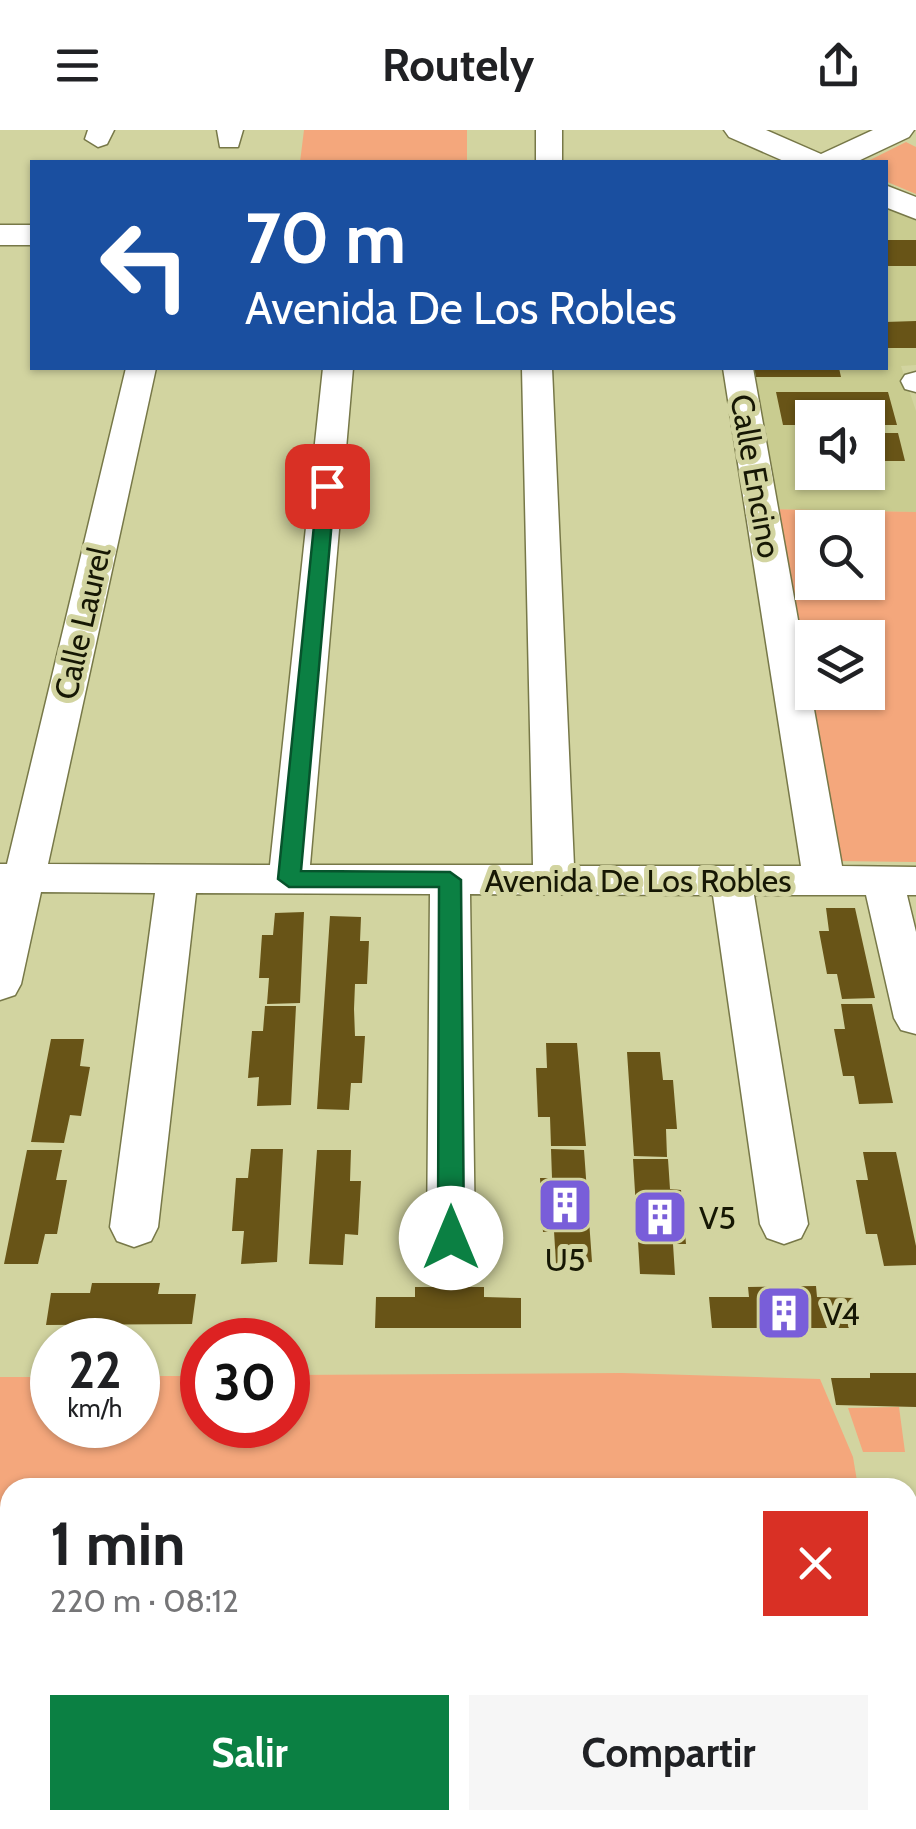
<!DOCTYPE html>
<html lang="es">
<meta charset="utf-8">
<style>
body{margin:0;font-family:Cabin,sans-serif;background:#f6f6f6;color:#202124;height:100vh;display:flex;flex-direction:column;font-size:38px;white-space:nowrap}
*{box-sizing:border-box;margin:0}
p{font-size:32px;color:#757577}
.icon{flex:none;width:55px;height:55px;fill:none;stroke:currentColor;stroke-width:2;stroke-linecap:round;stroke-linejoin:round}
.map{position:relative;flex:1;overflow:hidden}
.drawer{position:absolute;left:0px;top:1348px;width:918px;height:352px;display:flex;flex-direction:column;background:#fff;border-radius:30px 30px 0 0;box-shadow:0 2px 8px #0004}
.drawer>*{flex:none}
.hud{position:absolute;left:30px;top:30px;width:858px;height:210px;border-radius:0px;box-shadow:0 2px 8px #0004;background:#1a4fa0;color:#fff;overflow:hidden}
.controls{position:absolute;left:795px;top:270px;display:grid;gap:20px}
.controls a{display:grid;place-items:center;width:90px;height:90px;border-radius:0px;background:#fff;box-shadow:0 2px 8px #0004;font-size:50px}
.speed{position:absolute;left:30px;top:1188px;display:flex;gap:20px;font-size:50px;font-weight:700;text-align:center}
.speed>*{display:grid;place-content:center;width:130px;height:130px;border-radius:50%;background:#fff;box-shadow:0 2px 8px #0004;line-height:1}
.speed small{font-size:25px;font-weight:400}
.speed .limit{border:15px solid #d22;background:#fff;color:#111}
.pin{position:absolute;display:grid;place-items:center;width:85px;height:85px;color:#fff;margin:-42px;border-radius:20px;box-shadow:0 5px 15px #0006}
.me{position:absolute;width:110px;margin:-55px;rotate:0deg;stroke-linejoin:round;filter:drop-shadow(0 0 8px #0008)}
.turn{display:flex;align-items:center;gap:35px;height:210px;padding:0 50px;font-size:45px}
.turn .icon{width:130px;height:130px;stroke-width:2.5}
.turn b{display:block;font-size:70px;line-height:85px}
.round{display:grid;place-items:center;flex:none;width:105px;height:105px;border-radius:0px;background:#f6f6f6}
.head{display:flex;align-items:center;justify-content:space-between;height:170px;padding:0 50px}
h1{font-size:60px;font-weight:800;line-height:75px}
.button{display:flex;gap:20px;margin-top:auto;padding:20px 50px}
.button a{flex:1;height:115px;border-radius:0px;background:#0b8043;color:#fff;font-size:40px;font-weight:800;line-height:115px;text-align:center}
.button a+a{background:#f6f6f6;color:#202124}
header{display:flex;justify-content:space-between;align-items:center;height:130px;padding:0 50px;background:#fff;font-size:45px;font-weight:800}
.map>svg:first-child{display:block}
</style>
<header><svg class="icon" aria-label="menu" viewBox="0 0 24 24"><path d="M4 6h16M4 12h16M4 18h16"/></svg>Routely<svg class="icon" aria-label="share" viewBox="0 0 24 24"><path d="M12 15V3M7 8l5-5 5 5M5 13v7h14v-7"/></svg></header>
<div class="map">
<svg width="916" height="1699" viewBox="0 0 916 1699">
<rect width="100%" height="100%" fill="#d2d4a0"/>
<path fill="#c9cc90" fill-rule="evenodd" d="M885 76 916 91V235L901 236 916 281V382L767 379 746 238H885ZM812 288H868V342H812Z"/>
<path fill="#f4a77c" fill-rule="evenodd" d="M304 0H467V32H300Z
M906 12 916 17V64L885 51V32H866Z
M767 379 916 382V732L835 731ZM812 398H868V452H812ZM812 508H868V562H812Z
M622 1243 820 1249 853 1327 858 1357 10 1358V1690H902L903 1699H0V1247H52V1295H138V1246H202V1295H288V1245Z
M899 1277 905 1322H863L848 1278Z"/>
<path fill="#685417" d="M885 110H916V136H885Z
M916 191V218H885V192Z
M754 238H839L841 247H756Z
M776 262H888L897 295H868V288H812V295H783Z
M868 303H898L905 331H868Z
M826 778H855L875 868 842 869 837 844H827L819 801H829Z
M304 782 300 873 267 874 269 848H259L262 805H273L275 783Z
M330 786 361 787 360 811H369L367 854H355L354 879 355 906H365L362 953H351L349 980 317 979Z
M841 874H872L893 973 859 974 854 946H843L834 899H845Z
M265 876H296L291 975 257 976 259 947 248 948 252 901H263Z
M51 909H84L80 936 90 937 81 986 70 985 64 1013 31 1012Z
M546 913H577L586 1016H551L550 987H538L536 938H547Z
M627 922H660L663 950H673L677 999H666L667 1027 634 1026Z
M251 1019H283L277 1132 241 1134 244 1101H232L236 1048H248Z
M551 1019 584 1020 592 1132 556 1134 554 1101 543 1102 540 1048H552Z
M27 1020H62L56 1050H67L57 1104H45L38 1134H4Z
M317 1020H351L350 1051H361L358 1105 345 1104 343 1135 309 1134Z
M863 1022H896L916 1116V1135L884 1136 877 1104H866L856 1050H868Z
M633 1029H668L670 1059 681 1060 686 1114H673L675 1145 640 1144Z
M92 1153H160L158 1164H196L192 1194 46 1195 51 1163H90Z
M816 1156 817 1167 855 1168 859 1198H712L709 1167H749L748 1157Z
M415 1157H484V1167L521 1168V1198H375L376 1167H415Z
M870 1243H916V1277L836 1275 831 1248H870Z"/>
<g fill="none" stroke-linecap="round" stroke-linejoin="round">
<g stroke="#777848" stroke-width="3">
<path id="minor" d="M88 0H114L107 14 98 17 85 9Z
M217 0H243L238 17H220Z
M536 0H562V32H536Z
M126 238H156L48 734 270 735 323 238H353L310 735H533L522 238H552L574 736H801L723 238H753L842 736 916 737V765H907L916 802V904L901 900 894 888 866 765H754L808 1094 801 1108 784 1114 767 1108 760 1094 713 765 470 764 475 1108 468 1122 451 1128 434 1122 427 1108 430 764 196 763 158 1097 151 1111 134 1117 117 1111 110 1097 155 763 41 762 21 854 15 865 0 870V734H7Z
M916 242V262L905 259 901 251 905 245Z"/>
</g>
<g stroke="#777848" stroke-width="3">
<path id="major" d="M724 0H766L821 24 873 0H914L909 7 856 32H786L729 7Z
M885 55 916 67V89L885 77Z
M0 95H32V115H0Z"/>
</g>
<use href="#minor" fill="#fff" fill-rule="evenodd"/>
<use href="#major" fill="#fff" fill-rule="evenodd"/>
</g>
<path fill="#0b8043" stroke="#07532c" stroke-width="2.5" d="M327 350 335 356 301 741 450 742 461 750 464 1108 460 1116 451 1119 442 1116 438 1108 439 757H289L278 749 318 356Z"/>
<defs>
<g id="building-square" transform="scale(2.875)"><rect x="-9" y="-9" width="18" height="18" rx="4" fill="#795ed9" stroke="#d2d4a0"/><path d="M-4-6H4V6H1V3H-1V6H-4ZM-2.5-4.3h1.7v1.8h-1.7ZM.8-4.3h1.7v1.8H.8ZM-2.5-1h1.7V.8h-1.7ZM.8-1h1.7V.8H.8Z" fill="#fff"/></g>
</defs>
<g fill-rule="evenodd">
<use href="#building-square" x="565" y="1075"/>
<use href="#building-square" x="660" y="1087"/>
<use href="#building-square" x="784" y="1183"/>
</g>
<g text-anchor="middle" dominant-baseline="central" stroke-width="10" stroke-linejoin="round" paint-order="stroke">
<g font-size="32" fill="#161704" stroke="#d2d4a0">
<text transform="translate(756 346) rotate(80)">Calle Encino</text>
<text transform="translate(82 493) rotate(-77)">Calle Laurel</text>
<text x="638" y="750">Avenida De Los Robles</text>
</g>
<g font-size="32" fill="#161704" stroke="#d2d4a0" text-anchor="start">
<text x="699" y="1087">V5</text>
<text x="565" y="1129" text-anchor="middle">U5</text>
<text x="823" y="1183">V4</text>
</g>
</g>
</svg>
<div class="controls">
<a><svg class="icon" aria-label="sound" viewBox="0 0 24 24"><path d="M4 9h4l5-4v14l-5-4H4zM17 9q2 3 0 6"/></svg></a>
<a><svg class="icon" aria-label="search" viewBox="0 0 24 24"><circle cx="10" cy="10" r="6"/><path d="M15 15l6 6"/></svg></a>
<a><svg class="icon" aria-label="layers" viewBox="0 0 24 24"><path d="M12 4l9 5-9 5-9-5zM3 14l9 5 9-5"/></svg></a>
</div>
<div class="speed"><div>22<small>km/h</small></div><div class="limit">30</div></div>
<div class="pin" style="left:327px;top:356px;background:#d93025"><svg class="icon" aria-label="arrive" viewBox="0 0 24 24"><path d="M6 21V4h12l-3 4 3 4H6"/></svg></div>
<svg class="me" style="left:451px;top:1108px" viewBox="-20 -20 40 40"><circle r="19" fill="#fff"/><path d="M0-13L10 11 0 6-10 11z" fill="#0b8043"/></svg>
<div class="hud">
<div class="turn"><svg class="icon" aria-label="left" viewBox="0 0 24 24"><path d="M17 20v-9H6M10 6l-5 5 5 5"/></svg><div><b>70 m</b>Avenida De Los Robles</div></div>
</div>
<section class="drawer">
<div class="head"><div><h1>1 min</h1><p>220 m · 08:12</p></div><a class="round" style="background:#d93025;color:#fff"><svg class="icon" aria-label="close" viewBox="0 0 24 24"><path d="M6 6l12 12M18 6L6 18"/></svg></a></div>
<div class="button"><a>Salir</a><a>Compartir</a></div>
</section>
</div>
